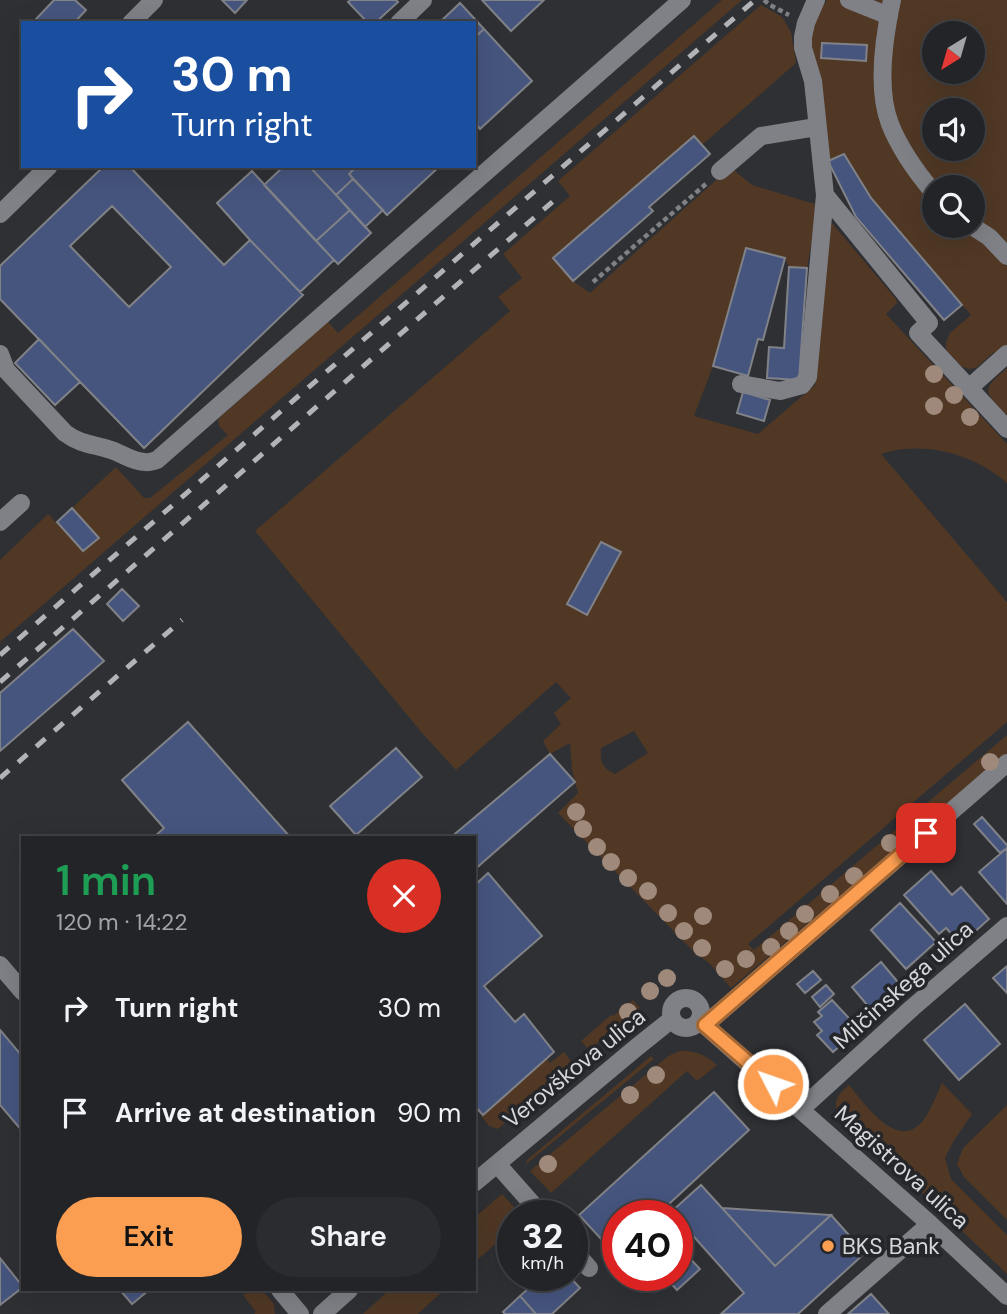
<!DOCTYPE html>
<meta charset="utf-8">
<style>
body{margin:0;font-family:"DM Sans",sans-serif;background:#2a2c2f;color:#f1f3f6;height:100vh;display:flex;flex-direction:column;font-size:26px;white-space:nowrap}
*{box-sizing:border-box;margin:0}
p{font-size:23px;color:#a2a4a7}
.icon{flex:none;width:38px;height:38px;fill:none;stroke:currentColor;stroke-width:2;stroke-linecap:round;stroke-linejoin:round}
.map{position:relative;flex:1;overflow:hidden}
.sheet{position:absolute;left:21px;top:836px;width:455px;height:455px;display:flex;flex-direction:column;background:#222427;border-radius:0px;box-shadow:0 7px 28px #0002,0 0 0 2px #3f4144}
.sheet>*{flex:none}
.guide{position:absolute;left:21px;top:21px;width:455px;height:147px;border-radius:0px;box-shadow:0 7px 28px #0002,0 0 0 2px #3f4144;background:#1a4fa0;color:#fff;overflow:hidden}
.needle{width:46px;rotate:217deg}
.tools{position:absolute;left:922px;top:21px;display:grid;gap:14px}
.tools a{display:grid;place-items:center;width:63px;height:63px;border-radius:50%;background:#222427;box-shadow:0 7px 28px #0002,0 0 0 2px #3f4144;font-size:35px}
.speed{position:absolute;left:497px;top:1200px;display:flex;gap:14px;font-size:35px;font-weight:700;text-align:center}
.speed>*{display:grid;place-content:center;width:91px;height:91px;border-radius:50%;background:#222427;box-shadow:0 7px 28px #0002,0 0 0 2px #3f4144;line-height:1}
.speed small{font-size:18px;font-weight:400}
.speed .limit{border:10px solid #d22;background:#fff;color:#111}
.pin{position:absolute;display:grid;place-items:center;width:60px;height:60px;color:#fff;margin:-30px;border-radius:14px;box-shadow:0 4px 10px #0006}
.me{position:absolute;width:77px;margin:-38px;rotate:311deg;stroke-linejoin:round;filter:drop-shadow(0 0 5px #0008)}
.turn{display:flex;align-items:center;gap:24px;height:147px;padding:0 35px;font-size:32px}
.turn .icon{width:91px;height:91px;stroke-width:2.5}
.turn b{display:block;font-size:49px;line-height:60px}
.round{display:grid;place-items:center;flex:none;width:74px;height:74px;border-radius:37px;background:#2a2c2f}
.overview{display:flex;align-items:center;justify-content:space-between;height:119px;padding:0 35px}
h1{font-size:42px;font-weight:600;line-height:52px;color:#1e9e55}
.primary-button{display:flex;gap:14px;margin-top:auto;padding:14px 35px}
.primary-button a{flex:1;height:80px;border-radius:42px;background:#fb9e51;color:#111;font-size:28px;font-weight:600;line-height:80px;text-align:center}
.primary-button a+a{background:#2a2c2f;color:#f1f3f6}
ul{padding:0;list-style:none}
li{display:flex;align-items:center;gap:21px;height:105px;padding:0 35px}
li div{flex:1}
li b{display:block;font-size:26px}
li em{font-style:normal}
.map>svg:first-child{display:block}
</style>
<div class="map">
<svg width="1007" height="1314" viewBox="0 0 1007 1314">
<rect width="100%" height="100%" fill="#2e3034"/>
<path fill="#503825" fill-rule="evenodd" d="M722 0H742L0 642V560L48 514 84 551 99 537 72 508 116 467 144 498H150L228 435 219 426 218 419 327 321 338 333Z
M827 0H1007V367L994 352 976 368 968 369 961 366 946 350V342L950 333 971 315 871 198 844 154 828 161 808 42 816 16ZM934 33H973V72H934ZM934 110H973V149H934ZM934 187H973V226H934Z
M761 5 782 17 791 32 796 63 702 145 694 136 553 258 573 281 590 293 723 174 730 171H735L752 185 818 205 807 268 789 267 785 258 746 248 713 366 694 416 758 434 815 385 827 226 831 222 896 299 897 303 886 314 1007 444V483C974 454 924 440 881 454L1007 602V722L748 944 754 950 1007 735V754L731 988 710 964 691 949 558 813 578 793 572 770 570 743 550 754 543 741 561 724 554 713 571 698 556 682 456 770 423 734 255 531 510 311 498 297 522 278 503 254 570 196 558 181ZM634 731 648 753 615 774C602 768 600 762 601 748Z
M1007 368V416C984 391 980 391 1007 368Z
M633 1000 640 1008 589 1050 581 1041 611 1015 613 1016Z
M679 1051C695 1050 705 1055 717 1065L697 1081 687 1071 551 1193 530 1171 667 1057Z
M564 1052 573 1064 498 1129 489 1126 481 1116 546 1058 550 1063Z
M651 1056 654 1059 525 1165 528 1159Z
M942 1083 972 1114 953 1142 945 1158 951 1179 1007 1235V1274L837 1111C833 1100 840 1092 849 1085 865 1104 899 1155 925 1118 932 1107 937 1094 942 1083Z
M1007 1105V1220L964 1177 957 1164 963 1148Z
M502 1194 522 1216H513V1231L511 1230 474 1263V1218Z
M251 1290H262L274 1304 275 1314H254L256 1312 243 1295Z
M389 1290H444L418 1314H363Z"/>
<path fill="#46557e" stroke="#808287" stroke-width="2" fill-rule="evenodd" d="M54 0H75L86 10 74 23H39L36 19Z
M222 0H247L235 13Z
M351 0H396L398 2 375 23H368L348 2Z
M482 0H544L511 31Z
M460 3 484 29 474 38V23H439Z
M484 29 532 81 480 129 474 122V38Z
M822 43 867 45 866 61 821 58Z
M694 136 710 154 649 207 653 211 573 281 553 258Z
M844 154 871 198 962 305 944 320 856 217 828 161Z
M104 166H129L224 265 250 240 303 295 144 448 0 299V266ZM112 206 171 267 129 307 70 246Z
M284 166H309L350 210 316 241 264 185Z
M309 166H357L349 174 353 179 336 195Z
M357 166H440L387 215 349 174Z
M252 171 334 260 300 292 250 240 217 203Z
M353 179 383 210 365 227 336 195Z
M350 210 371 233 338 264 316 241Z
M746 248 785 258 763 340 758 339 748 376 713 366Z
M789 267 807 268 799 380 767 378 769 347 784 348Z
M39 339 80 382 55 405 15 363Z
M743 392 770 400 764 421 737 413Z
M72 508 99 538 83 551 57 522Z
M601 542 621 552 587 615 567 604Z
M122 589 139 606 123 621 107 604Z
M73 629 104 661 0 751V693Z
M188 722 291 838H153L164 828 122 780Z
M396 748 422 777 356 835 330 806Z
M550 754 575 782 474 870V838H450Z
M982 817 1007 845V848L1000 853 974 824Z
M1007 848V904L979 872Z
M931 871 952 895 961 887 989 919 961 944 946 928 939 934 904 895Z
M488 873 542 936 484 986 515 1022 524 1014 554 1052 483 1115 474 1105V886Z
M900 903 936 942 906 969 871 930Z
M881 962 907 993 878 1018 852 987Z
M1007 966V993L993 978Z
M813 971 821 980 805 993 797 984Z
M826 985 834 994 820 1007 812 997Z
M832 1000 859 1029 833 1052 817 1035 822 1031 814 1022 822 1016 818 1012Z
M965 1004 1000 1044 959 1080 924 1040Z
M0 1030 23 1057V1132L0 1105Z
M714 1092 749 1130 656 1216H618V1251L615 1254 579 1215Z
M701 1185 775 1266 831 1215 865 1253 798 1314H721L744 1293 687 1229 677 1238V1225L681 1221 672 1211Z
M722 1208 831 1215 775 1266Z
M677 1245 700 1269 677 1290 664 1276H677Z
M0 1258 23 1287 0 1305Z
M542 1276H569L580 1288 552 1314H536L520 1296Z
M120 1290H149L132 1304Z
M871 1294 889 1314H848Z
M520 1296 536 1314H505L503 1312Z"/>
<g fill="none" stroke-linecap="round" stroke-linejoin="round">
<path stroke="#7f8184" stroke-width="4.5" stroke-dasharray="5 3.5" stroke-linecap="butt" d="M764 0 770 5 789 15
M593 282 707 183"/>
<path stroke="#7f8186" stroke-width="18" d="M849 0 889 16
M892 0C884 37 876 88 890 124 900 149 917 173 934 193
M131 23 154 0
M399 23 423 0
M720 171 761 136 810 128H818
M825 195 929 323 918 333 1007 429
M0 214 49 166
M972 226 989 237 1007 256
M0 354 6 370 65 433C80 444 91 444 108 449 120 452 132 462 145 462 149 463 153 461 157 460L682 0
M741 384 780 391 802 385 808 377 825 195 813 81 803 48V37L806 23 816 0
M969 388 1007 354
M0 522 21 503
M0 965 23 992
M671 1013a15 15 0 1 1 30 0a15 15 0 1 1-30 0Z
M699 1020 930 1224 1007 1296
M705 1025 1007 763
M801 1109 912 1008 1007 926
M497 1164 543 1216
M474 1183 637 1047 672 1019
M572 1249 589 1268
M280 1290 300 1314
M322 1314 349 1290
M827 1314 930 1224"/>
<path stroke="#b2b3b6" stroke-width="5" stroke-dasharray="12 12" stroke-linecap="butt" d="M0 655 755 0
M0 682 558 197
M0 778 182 620"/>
</g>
<g fill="#9e897a">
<circle cx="934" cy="374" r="9"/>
<circle cx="954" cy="395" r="9"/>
<circle cx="934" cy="406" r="9"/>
<circle cx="970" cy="417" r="9"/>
<circle cx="990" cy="762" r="9"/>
<circle cx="576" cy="812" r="9"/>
<circle cx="915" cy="821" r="9"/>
<circle cx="583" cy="829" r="9"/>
<circle cx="890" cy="843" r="9"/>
<circle cx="597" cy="847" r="9"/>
<circle cx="611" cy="862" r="9"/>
<circle cx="854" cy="876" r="9"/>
<circle cx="628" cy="878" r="9"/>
<circle cx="648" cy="891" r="9"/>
<circle cx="830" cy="894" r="9"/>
<circle cx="668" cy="913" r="9"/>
<circle cx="805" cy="914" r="9"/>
<circle cx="703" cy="916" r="9"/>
<circle cx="684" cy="931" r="9"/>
<circle cx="789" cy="931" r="9"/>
<circle cx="771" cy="947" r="9"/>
<circle cx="702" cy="948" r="9"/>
<circle cx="746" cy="959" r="9"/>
<circle cx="725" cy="969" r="9"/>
<circle cx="667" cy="978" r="9"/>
<circle cx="650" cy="991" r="9"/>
<circle cx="628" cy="1012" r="9"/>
<circle cx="656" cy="1075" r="9"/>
<circle cx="630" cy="1095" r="9"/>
<circle cx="548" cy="1164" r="9"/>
</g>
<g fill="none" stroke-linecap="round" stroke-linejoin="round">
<g stroke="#a36735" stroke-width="18">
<path id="route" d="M773 1084 705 1025 926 833"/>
</g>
<use href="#route" stroke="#fb9e51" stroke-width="12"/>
</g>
<circle fill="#fb9e51" stroke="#24262a" stroke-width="2.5" cx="828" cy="1246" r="7"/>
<g text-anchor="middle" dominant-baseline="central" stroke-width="7" stroke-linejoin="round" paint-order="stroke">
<g font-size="23" fill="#d6d7da" stroke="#24262a">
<text transform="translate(903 985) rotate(-42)">Milčinskega ulica</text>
<text transform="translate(574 1068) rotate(-39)">Verovškova ulica</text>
<text transform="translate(902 1167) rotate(42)">Magistrova ulica</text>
</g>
<g font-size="23" fill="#d6d7da" stroke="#24262a" text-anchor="start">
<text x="842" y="1246">BKS Bank</text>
</g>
</g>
</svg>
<div class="tools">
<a><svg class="needle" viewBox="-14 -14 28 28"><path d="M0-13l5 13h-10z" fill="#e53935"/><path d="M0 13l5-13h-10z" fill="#a2a4a7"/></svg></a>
<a><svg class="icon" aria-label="sound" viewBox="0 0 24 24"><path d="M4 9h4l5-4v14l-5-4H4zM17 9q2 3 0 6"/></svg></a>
<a><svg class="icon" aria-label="search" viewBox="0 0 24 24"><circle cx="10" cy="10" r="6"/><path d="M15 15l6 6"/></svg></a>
</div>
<div class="speed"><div>32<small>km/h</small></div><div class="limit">40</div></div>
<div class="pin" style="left:926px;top:833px;background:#d93025"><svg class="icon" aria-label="arrive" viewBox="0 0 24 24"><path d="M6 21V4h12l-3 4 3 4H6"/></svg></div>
<svg class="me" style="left:773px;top:1084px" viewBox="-20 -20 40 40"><circle r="17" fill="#fb9e51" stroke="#fff" stroke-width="3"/><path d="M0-11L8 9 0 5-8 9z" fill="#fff"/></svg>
<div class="guide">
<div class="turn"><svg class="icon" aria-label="right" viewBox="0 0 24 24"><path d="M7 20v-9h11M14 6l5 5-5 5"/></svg><div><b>30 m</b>Turn right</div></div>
</div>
<section class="sheet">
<div class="overview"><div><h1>1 min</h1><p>120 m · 14:22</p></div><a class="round" style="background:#d93025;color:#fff"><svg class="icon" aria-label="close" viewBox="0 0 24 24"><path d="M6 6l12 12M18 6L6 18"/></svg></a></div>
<ul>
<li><svg class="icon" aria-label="right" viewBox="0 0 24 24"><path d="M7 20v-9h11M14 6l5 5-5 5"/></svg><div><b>Turn right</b></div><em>30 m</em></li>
<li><svg class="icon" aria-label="arrive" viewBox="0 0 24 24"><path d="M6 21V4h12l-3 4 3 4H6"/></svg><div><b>Arrive at destination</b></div><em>90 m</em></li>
</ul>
<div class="primary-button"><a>Exit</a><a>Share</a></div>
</section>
</div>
